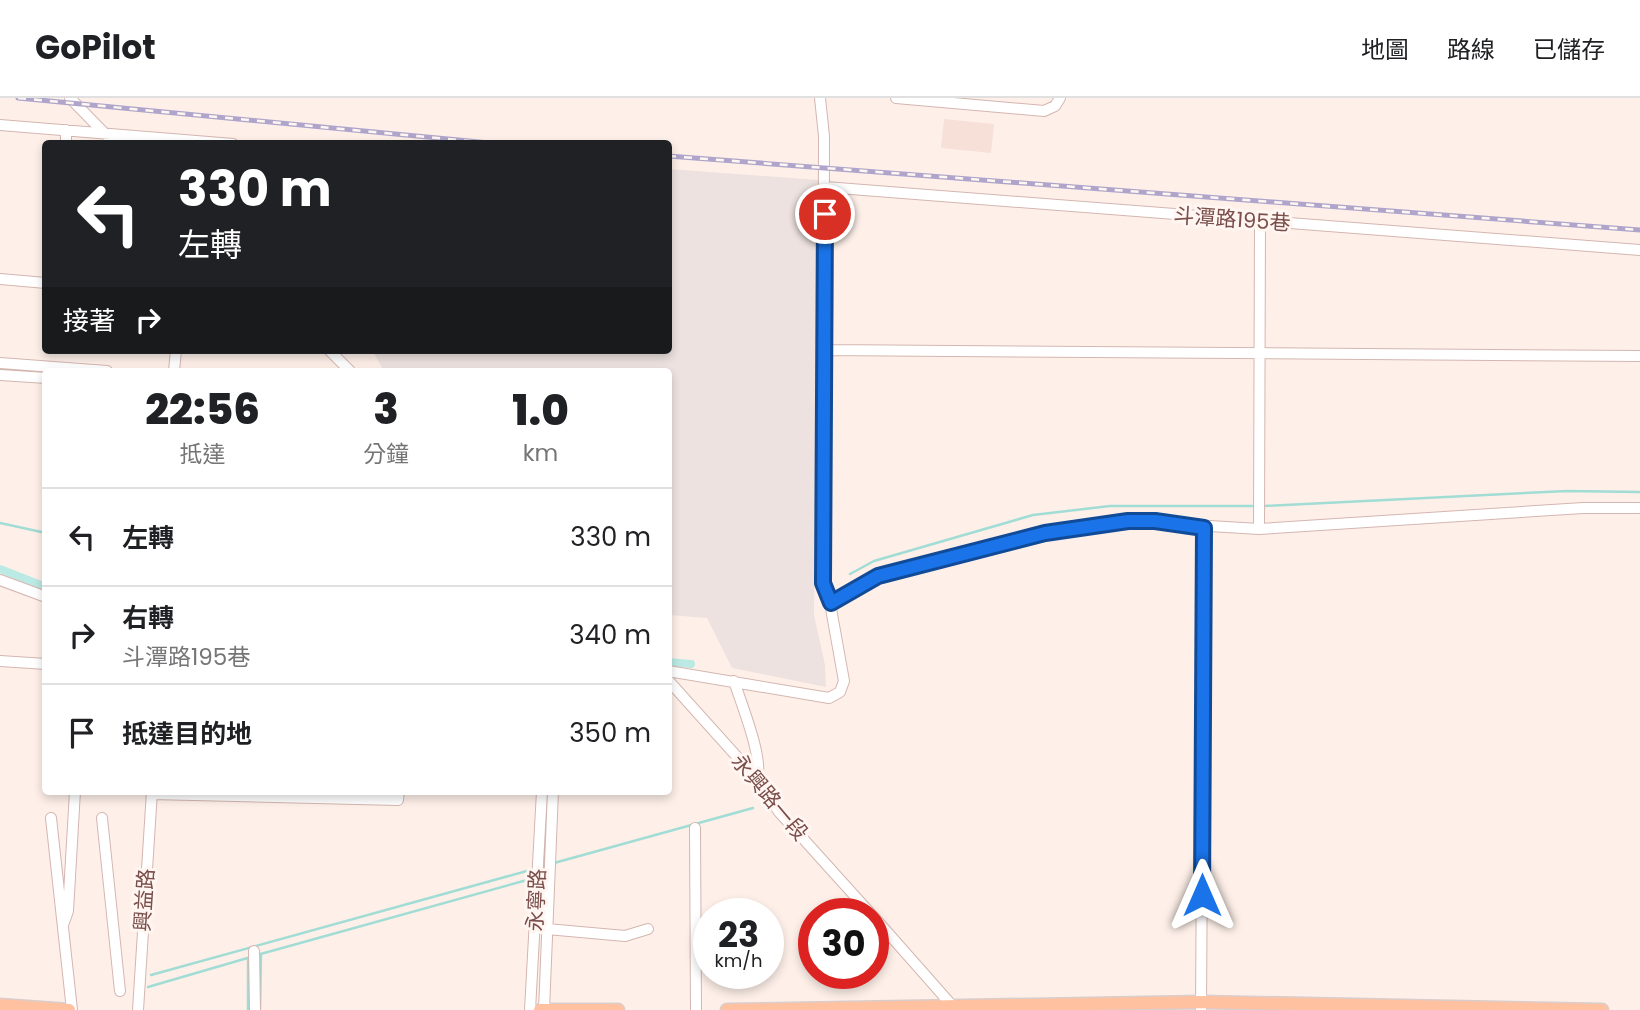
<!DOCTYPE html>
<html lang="zh-TW">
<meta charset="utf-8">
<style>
body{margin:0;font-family:Poppins,"Noto Sans TC",sans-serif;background:#f2f2f2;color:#202124;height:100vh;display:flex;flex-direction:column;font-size:26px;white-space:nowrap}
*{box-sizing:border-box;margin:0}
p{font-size:23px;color:#757577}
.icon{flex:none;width:38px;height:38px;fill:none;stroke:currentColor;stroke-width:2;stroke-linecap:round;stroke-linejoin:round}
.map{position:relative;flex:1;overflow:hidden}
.details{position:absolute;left:42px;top:270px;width:630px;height:427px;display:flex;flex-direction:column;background:#fff;border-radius:7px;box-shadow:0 4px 10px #0003}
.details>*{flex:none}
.hud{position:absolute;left:42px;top:42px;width:630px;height:214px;border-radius:7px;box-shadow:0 4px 10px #0003;background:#202124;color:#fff;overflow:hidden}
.speed{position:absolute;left:693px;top:800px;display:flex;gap:14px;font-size:35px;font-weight:700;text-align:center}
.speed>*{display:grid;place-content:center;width:91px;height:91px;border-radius:50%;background:#fff;box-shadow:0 4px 10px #0003;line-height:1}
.speed small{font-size:18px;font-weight:400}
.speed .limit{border:10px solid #d22;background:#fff;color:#111}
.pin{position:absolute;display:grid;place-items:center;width:60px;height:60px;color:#fff;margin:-30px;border:4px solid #fff;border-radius:50%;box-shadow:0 2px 7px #0007}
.me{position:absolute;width:77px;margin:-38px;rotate:0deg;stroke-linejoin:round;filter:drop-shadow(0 0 5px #0008)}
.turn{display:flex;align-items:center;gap:24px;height:147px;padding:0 21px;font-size:32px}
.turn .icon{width:91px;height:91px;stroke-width:2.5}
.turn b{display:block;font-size:49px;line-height:60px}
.then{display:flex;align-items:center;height:66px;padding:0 21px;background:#0003;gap:14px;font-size:26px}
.eta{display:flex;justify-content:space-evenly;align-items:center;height:119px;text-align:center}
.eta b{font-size:42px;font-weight:800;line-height:49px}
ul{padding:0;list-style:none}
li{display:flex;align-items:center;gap:21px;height:98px;padding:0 21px;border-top:2px solid #e0e0e0}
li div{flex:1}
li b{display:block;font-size:26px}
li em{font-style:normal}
header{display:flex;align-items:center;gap:42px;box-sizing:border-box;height:98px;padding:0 35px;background:#fff;border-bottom:2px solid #e0e0e0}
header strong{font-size:33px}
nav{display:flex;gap:38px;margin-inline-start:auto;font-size:24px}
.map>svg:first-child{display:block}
</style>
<header>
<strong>GoPilot</strong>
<nav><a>地圖</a><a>路線</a><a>已儲存</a></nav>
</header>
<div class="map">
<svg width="1640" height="912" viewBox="0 0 1640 912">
<rect width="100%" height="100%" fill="#fef0e9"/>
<path fill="#f6e0d7" d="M944 21 994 26 991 55 941 50Z"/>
<path fill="#ede2df" d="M669 71 819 82 814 517 825 567 826 589 732 570 707 520 669 517 668 273H384L372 252H668Z"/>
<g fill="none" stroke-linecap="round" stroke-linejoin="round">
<path stroke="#a1dcd5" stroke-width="2.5" d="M1263 408 1567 393 1640 394
M0 425 46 435
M850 476 874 463 1033 417 1110 408H1257
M554 765 753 710
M257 857 527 782
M151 877 534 771
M148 889 251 859
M248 912V860
M260 912 261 856"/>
<path stroke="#bbe9e3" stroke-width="8" d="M0 471 46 489
M668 564 691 566"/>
<g stroke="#d4b6b0" stroke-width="12">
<path id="minor" d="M70 0 115 46
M820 0 824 38 823 485 830 505
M896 0 1044 13 1055 8 1060 0
M0 27 233 46
M66 46V32
M825 89 1640 152
M0 181 46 185
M329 252 350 273
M824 252 1640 258
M0 265 107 273
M174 273 176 252
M0 277 46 280
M1259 431 1260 123
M0 482 46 499
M0 563 46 566
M668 573 829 600 840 594 844 583 830 505 879 478 901 471 968 457 1045 435 1128 423 1259 431 1583 410H1640
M668 582 757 681 779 714 871 816
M734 583C741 605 764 661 757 681
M152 696 398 702 399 693
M51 720 72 912
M102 720 120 893
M695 730 696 912
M873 818 956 912
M63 827 68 813 75 693
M547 831 625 838 648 831
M254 853 255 912
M138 912 152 693
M530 912 542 693
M544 912 553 693
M1201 912 1204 430"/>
</g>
<g stroke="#dacdcc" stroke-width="15">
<path id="major" d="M0 907 69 912
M540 912H618
M727 912 1202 904 1602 912"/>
</g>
<use href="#minor" stroke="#fff" stroke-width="10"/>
<use href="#major" stroke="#ffc19f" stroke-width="12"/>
<g stroke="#afa5ca" stroke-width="5">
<path id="rail" d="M18 0 500 46
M668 58 1640 132"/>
</g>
<use href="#rail" stroke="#fff5f1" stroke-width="2.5" stroke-dasharray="8" stroke-linecap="butt"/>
</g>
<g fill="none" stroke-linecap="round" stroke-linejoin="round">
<g stroke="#114b97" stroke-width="18">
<path id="route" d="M825 116 823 485 831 505 878 478 1045 435 1128 423H1155L1204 430 1202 797"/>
</g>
<use href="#route" stroke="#1a73e8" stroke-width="12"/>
</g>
<g text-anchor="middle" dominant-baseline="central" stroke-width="6" stroke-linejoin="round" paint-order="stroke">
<g font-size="21" fill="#7a4e4a" stroke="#fff5f1">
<text transform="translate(1232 121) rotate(4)">斗潭路195巷</text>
<text transform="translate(770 699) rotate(50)">永興路一段</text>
<text transform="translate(144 802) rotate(-86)">興益路</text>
<text transform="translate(536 802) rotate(-87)">永寧路</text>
</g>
</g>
</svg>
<div class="speed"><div>23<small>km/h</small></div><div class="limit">30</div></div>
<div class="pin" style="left:825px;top:116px;background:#d93025"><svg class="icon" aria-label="arrive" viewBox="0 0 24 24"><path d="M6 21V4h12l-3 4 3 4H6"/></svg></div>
<svg class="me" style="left:1202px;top:797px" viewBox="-20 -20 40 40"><path d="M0-17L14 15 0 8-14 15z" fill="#1a73e8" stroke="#fff" stroke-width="4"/></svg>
<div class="hud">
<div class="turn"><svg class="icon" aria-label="left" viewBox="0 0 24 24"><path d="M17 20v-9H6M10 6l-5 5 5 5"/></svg><div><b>330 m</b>左轉</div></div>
<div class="then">接著<svg class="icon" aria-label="right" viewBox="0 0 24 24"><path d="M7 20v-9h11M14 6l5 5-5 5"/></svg></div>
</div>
<section class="details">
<div class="eta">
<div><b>22:56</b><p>抵達</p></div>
<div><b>3</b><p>分鐘</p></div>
<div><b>1.0</b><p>km</p></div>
</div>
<ul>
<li><svg class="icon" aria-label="left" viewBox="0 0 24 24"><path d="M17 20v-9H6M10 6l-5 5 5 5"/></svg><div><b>左轉</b></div><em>330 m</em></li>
<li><svg class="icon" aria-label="right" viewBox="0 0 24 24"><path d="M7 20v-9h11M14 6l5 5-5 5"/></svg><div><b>右轉</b><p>斗潭路195巷</p></div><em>340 m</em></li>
<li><svg class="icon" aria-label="arrive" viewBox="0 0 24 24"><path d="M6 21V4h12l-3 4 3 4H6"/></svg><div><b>抵達目的地</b></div><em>350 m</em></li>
</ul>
</section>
</div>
